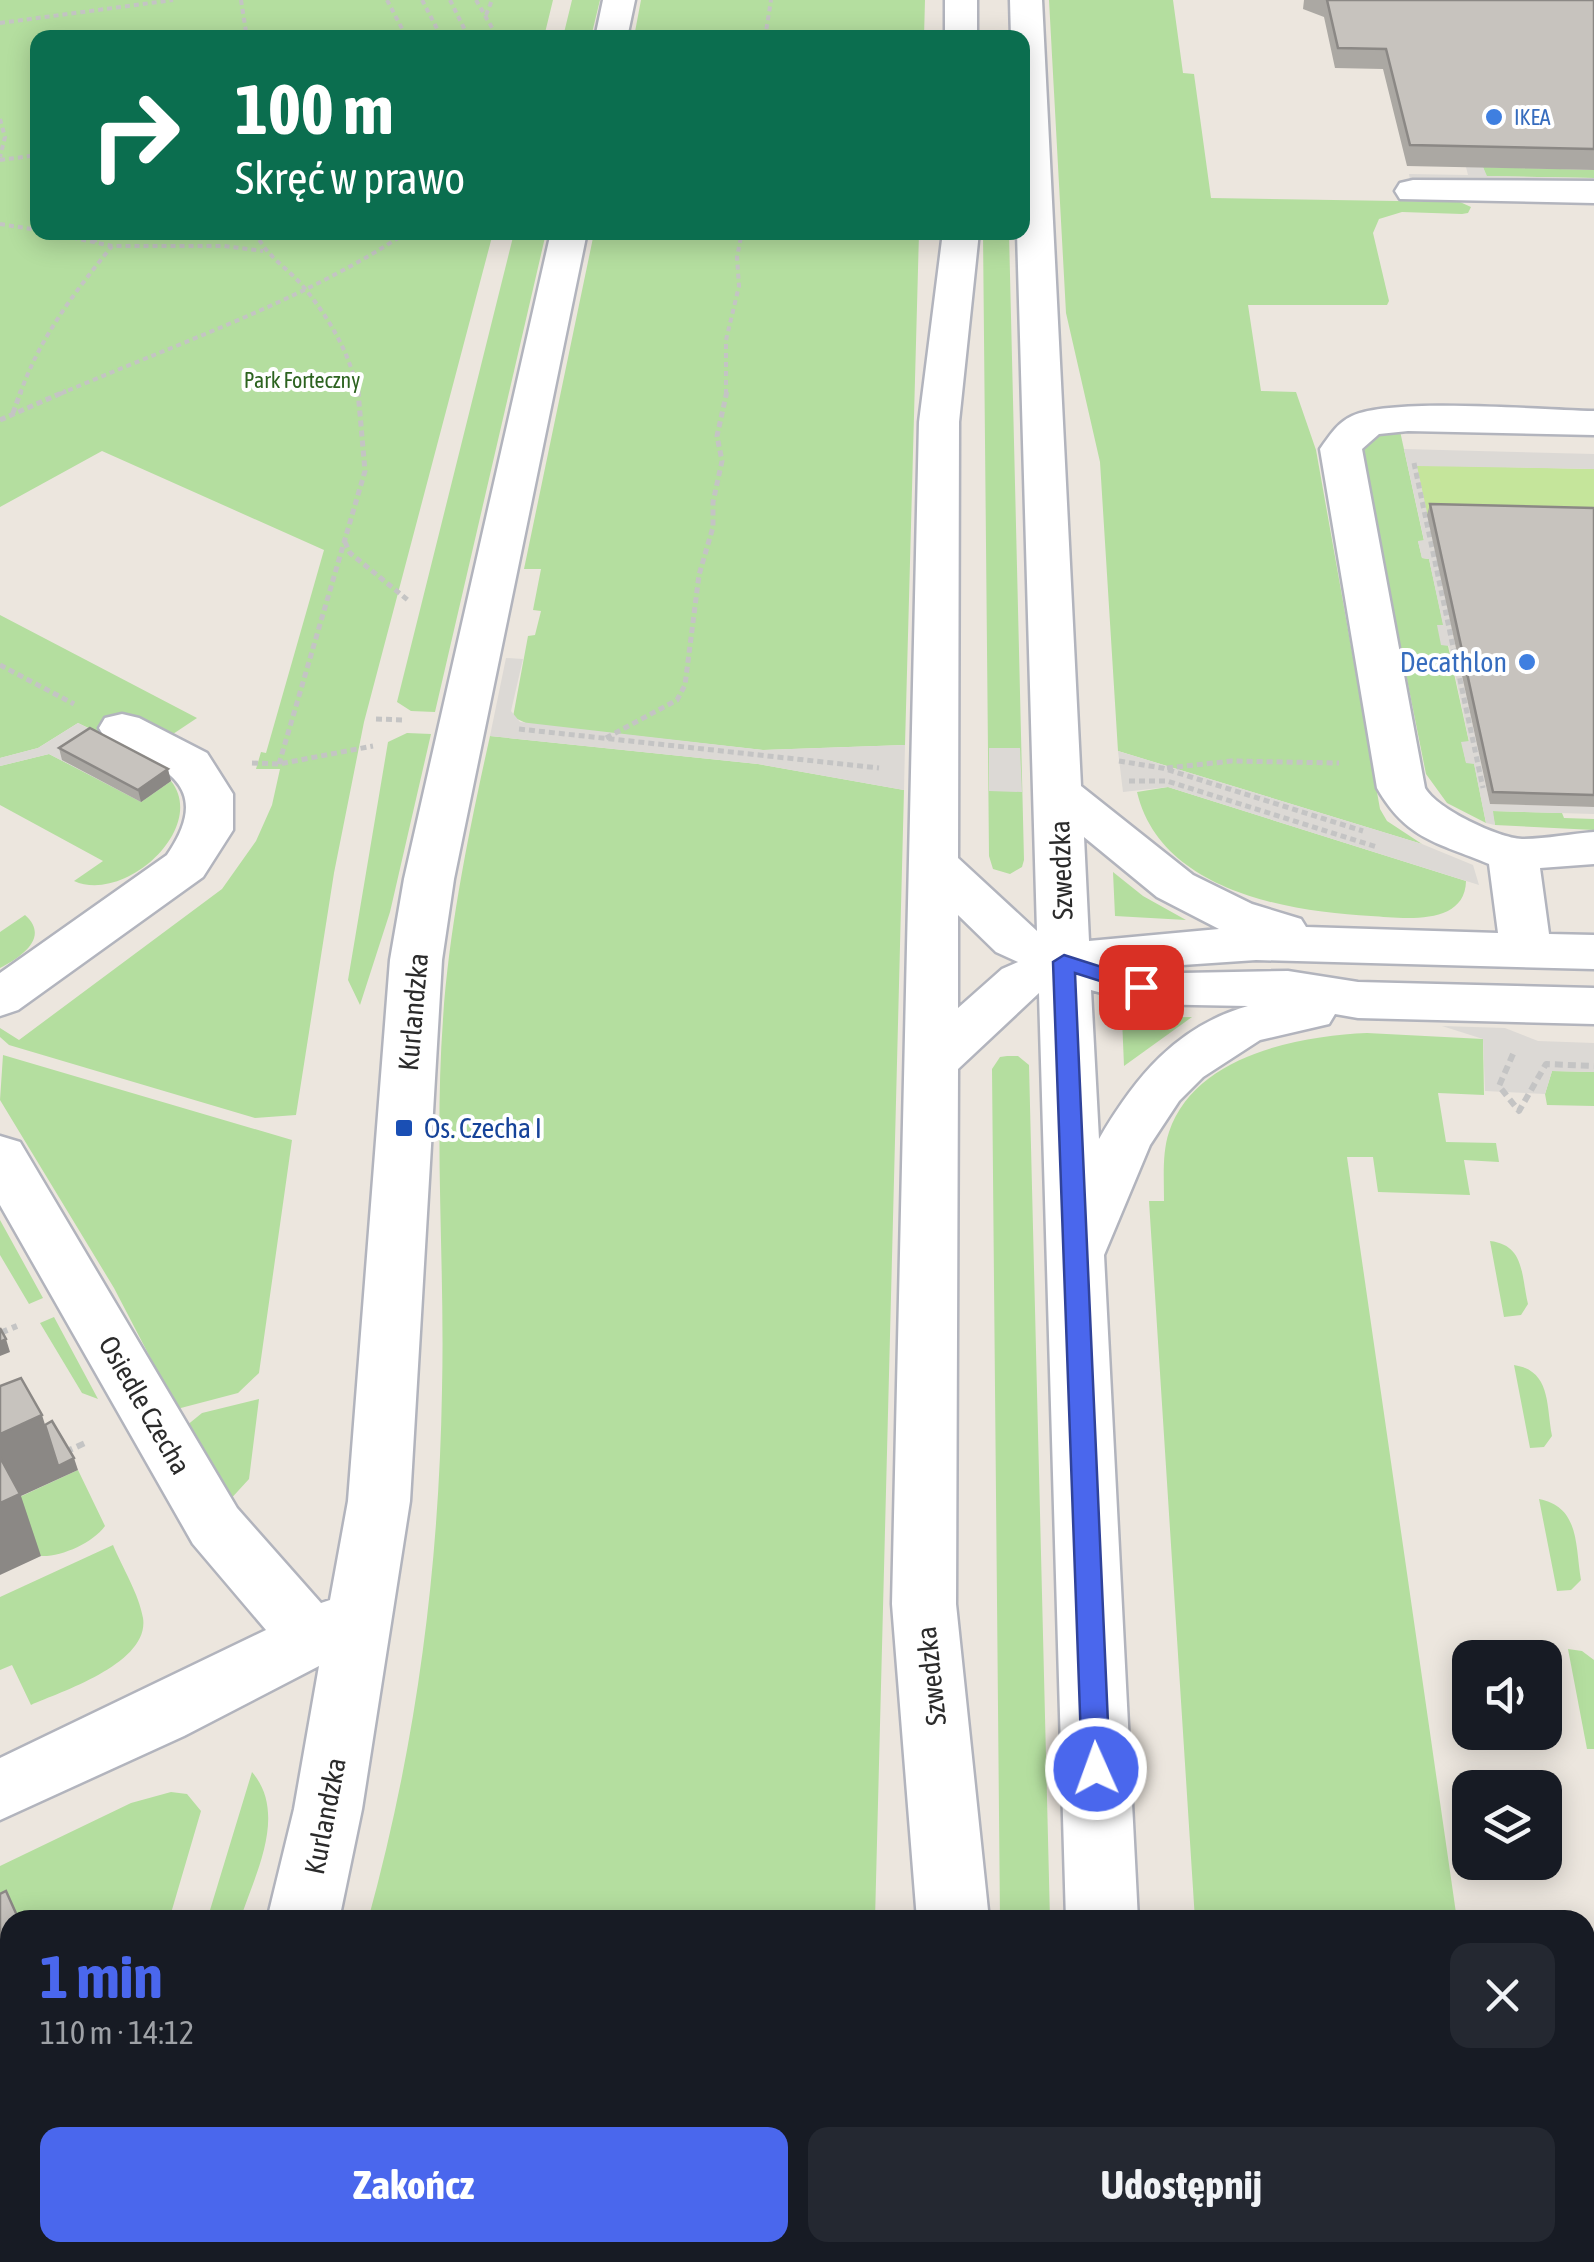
<!DOCTYPE html>
<html lang="pl">
<meta charset="utf-8">
<style>
body{margin:0;font-family:"Asap Condensed",sans-serif;background:#242831;color:#f1f3f6;height:100vh;display:flex;flex-direction:column;font-size:38px;white-space:nowrap}
*{box-sizing:border-box;margin:0}
p{font-size:32px;color:#9ea1a6}
.icon{flex:none;width:55px;height:55px;fill:none;stroke:currentColor;stroke-width:2;stroke-linecap:round;stroke-linejoin:round}
.map{position:relative;flex:1;overflow:hidden}
.details{position:absolute;left:0px;top:1910px;width:1595px;height:352px;display:flex;flex-direction:column;background:#171b24;border-radius:30px 30px 0 0;box-shadow:0 5px 25px #0003}
.details>*{flex:none}
.banner{position:absolute;left:30px;top:30px;width:1000px;height:210px;border-radius:20px;box-shadow:0 5px 25px #0003;background:#0b6e4f;color:#fff;overflow:hidden}
.tools{position:absolute;left:1452px;top:1640px;display:grid;gap:20px}
.tools a{display:grid;place-items:center;width:110px;height:110px;border-radius:20px;background:#171b24;box-shadow:0 5px 25px #0003;font-size:50px}
.pin{position:absolute;display:grid;place-items:center;width:85px;height:85px;color:#fff;margin:-42px;border-radius:20px;box-shadow:0 5px 15px #0006}
.me{position:absolute;width:110px;margin:-55px;rotate:358deg;stroke-linejoin:round;filter:drop-shadow(0 0 8px #0008)}
.turn{display:flex;align-items:center;gap:35px;height:210px;padding:0 40px;font-size:45px}
.turn .icon{width:130px;height:130px;stroke-width:2.5}
.turn b{display:block;font-size:70px;line-height:85px}
.round{display:grid;place-items:center;flex:none;width:105px;height:105px;border-radius:20px;background:#242831}
.head{display:flex;align-items:center;justify-content:space-between;height:170px;padding:0 40px}
h1{font-size:60px;font-weight:700;line-height:75px;color:#4a67ed}
.action{display:flex;gap:20px;margin-top:auto;padding:20px 40px}
.action a{flex:1;height:115px;border-radius:20px;background:#4a67ed;color:#fff;font-size:40px;font-weight:700;line-height:115px;text-align:center}
.action a+a{background:#242831;color:#f1f3f6}
.map>svg:first-child{display:block}
</style>
<div class="map">
<svg width="1594" height="2262" viewBox="0 0 1594 2262">
<rect width="100%" height="100%" fill="#ece6de"/>
<path fill="#b4de9f" d="M0 0H553L544 37 38 38V232L493 233 364 722 334 873 296 1115 255 1118 9 1045 0 1037V1028L19 1040 222 889 256 841 272 805 280 769H256L261 752 266 753 324 550 102 451 0 507Z
M572 0H600L591 37H563Z
M641 0H925L924 37H634Z
M1049 0H1173L1183 73 1194 74 1211 198 1460 202 1471 207 1468 213 1462 214 1402 212 1379 219 1373 233 1389 301 1387 305H1248L1261 391 1296 392 1316 450 1380 809 1387 821 1422 844 1118 751 1100 462 1066 313Z
M1483 167 1594 170V178L1486 176Z
M514 233H546L435 712 411 711 397 702Z
M594 233H919L905 745 763 750 528 724 513 717 528 636 535 635 541 611 533 610 541 569H524Z
M983 233H1009L1024 860 1022 867 1010 874 993 869 989 856Z
M1400 431 1424 541H1418L1422 558 1429 559 1469 742 1462 743 1466 762 1474 763 1486 823 1447 803 1426 774 1361 450 1372 436Z
M0 615 197 718 173 734 138 717 107 737 78 723 38 748 0 758Z
M407 733 431 734 390 912 360 1005 348 980 388 742Z
M490 736 758 764 904 790 875 1920H368C416 1746 439 1571 442 1390 445 1267 434 1142 443 1019 449 927 470 826 490 736Z
M49 754 141 801 171 781C208 828 125 904 74 881L103 861 0 805V766Z
M1168 787 1466 881C1465 927 1402 918 1371 916 1287 912 1160 890 1137 792Z
M1492 811 1562 813 1564 818 1594 819V830L1495 825Z
M1113 872 1143 896 1186 920 1115 916Z
M25 915C50 937 22 957 0 968V932Z
M1192 1017 1124 1066 1122 1018Z
M1367 1033 1483 1039 1484 1095 1438 1093 1446 1142 1496 1143 1499 1162 1464 1160 1470 1195 1378 1192 1373 1157H1347L1457 1920H1195L1149 1201H1164C1164 1178 1162 1153 1169 1132 1195 1055 1299 1036 1367 1033Z
M3 1055 292 1140 259 1373 238 1393 177 1409 114 1288 0 1100Z
M1007 1056H1018L1029 1065 1050 1920H1000L992 1069 1000 1057Z
M1552 1071 1594 1072V1106L1547 1105 1545 1094Z
M0 1220 43 1298 29 1304 0 1255Z
M1490 1241C1525 1245 1521 1275 1528 1304L1521 1315 1504 1317Z
M54 1317 98 1399 82 1393 40 1323Z
M1514 1365C1551 1371 1546 1404 1552 1436L1544 1447 1530 1448Z
M259 1399 249 1479 227 1503 186 1426 202 1413Z
M78 1470 105 1526C93 1543 61 1557 41 1556L11 1501Z
M1539 1499C1580 1507 1575 1545 1581 1580L1571 1590 1557 1591Z
M113 1545C122 1567 139 1594 143 1618 150 1663 63 1691 31 1705L12 1665 0 1670V1597Z
M1568 1649 1582 1651 1594 1660V1749H1587Z
M252 1772C288 1814 255 1874 240 1920H207Z
M171 1792 187 1794 201 1811 169 1920H10L0 1953V1866L131 1803Z
M10 2079V2252L22 2253 18 2262H0V2084Z
M253 2252H867V2253L866 2262H249Z
M1505 2252 1507 2258 1594 2262H1218L1217 2253Z"/>
<path fill="#c5e59b" d="M1416 465 1594 469V519L1427 515Z"/>
<path fill="#dcd9d5" d="M1466 167H1483L1487 176 1594 178V184L1410 180 1409 174 1468 175Z
M1404 449 1594 454V469L1417 466 1490 804 1594 807V814L1493 811 1495 825 1486 823 1474 764 1466 763 1461 742 1469 741 1449 646 1441 645 1437 625H1443L1429 559 1422 558 1418 541 1424 540Z
M506 658 523 659 511 711 520 722 763 750 905 745 904 790 758 764 490 736Z
M78 723 162 766 171 781 141 802 49 754 0 766V758L38 748Z
M989 748H1020L1022 792 989 791Z
M1118 751 1422 844 1473 865 1479 885 1168 787 1123 792Z
M1442 1026 1505 1028 1538 1041 1594 1043V1072L1552 1071 1545 1094 1485 1091 1483 1039Z"/>
<g fill="none" stroke-linecap="round" stroke-linejoin="round">
<g stroke="#b2b4bd" stroke-width="5">
<path id="minor" d="M603 0H635L627 38H595Z
M945 0H977V38H945Z
M1010 0H1042L1081 786 1193 875 1252 904 1301 919 1306 927 1498 933 1489 864C1437 842 1407 840 1377 788L1320 449C1330 435 1337 423 1352 416 1391 397 1544 410 1594 411V435L1408 431 1379 434 1362 449 1425 788C1437 809 1498 838 1522 839 1546 839 1570 834 1594 832V864L1540 868 1549 934 1594 935V969L1256 960 1138 968 1182 973 1288 971 1358 982 1594 988V1024L1358 1018 1335 1014 1329 1024 1260 1040 1203 1077 1179 1101 1150 1145 1104 1255 1138 1920H1066L1039 993 958 1069 956 1604 989 1920H917L892 1604 919 422 943 232H979L959 422 958 858 1037 931 1017 232H1022V38H1011ZM1084 837 1157 897 1219 929 1089 941ZM958 915 996 952 1018 962 1002 969 958 1008ZM1091 990 1141 1004 1248 1006C1177 1026 1135 1077 1099 1139Z
M1413 180 1594 181V203L1400 199 1395 191 1400 183Z
M551 232H587L454 879 442 960 410 1501 362 1809 339 1920H267L294 1809 319 1666 184 1736 0 1820V1758L266 1630 193 1544 0 1205V1136L20 1142 237 1508 321 1603 330 1600 348 1501 390 960 404 879Z
M122 714 139 718 207 753 233 794V830L203 877 18 1010 0 1016V973L167 855C216 783 161 767 105 738L99 728 105 718Z
M142 2252H220L216 2262H138Z
M911 2252H989V2262H911Z
M1076 2252H1154V2262H1076Z"/>
</g>
<path stroke="#c4c4c4" stroke-width="4" stroke-dasharray="5 4" stroke-linecap="butt" d="M241 0 247 38
M387 0 407 38
M422 0 442 38
M450 0 469 38
M476 0 498 38
M486 15 492 0
M0 23 173 0
M765 38 771 0
M0 119 5 137 0 157
M0 160 38 155
M0 224 38 230
M46 232 112 246H224L263 251
M255 232C267 258 289 268 306 290 331 321 351 356 358 394
M92 242 114 232
M20 394C40 337 74 293 112 246
M60 394C171 346 308 299 407 232
M726 394V340L739 286 737 257 742 232"/>
<path stroke="#c4c4c4" stroke-width="5" stroke-dasharray="6 4" stroke-linecap="butt" d="M13 413 21 391
M0 420 66 391
M1414 463 1483 788
M345 542 350 553 409 601
M0 665 74 704
M376 719 404 720
M519 729 879 768
M606 738 677 700 685 685 699 575 713 527V502L722 461 717 436 727 391
M1119 761 1162 768 1363 831
M252 763 279 764 373 746
M279 764 365 471 358 391
M1167 768 1232 761 1339 763
M1129 781H1167L1377 847"/>
<path stroke="#c4c4c4" stroke-width="6" stroke-dasharray="8 5" stroke-linecap="butt" d="M1513 1054 1499 1086 1519 1111 1546 1064 1594 1066
M0 1333 17 1326
M65 1452 85 1443"/>
<use href="#minor" fill="#fff" fill-rule="evenodd"/>
</g>
<path fill="#aba8a3" d="M1304 0H1594V170L1407 166 1383 69 1335 68 1324 17 1303 9Z
M1430 504 1594 508V807L1490 804 1427 515Z
M59 748 171 781 141 802 62 760Z"/>
<path fill="#8b8885" d="M168 769 171 781 141 802 138 790Z
M6 1339 10 1352 0 1356V1342Z
M42 1415 58 1466 74 1458 78 1470 21 1496 41 1556 0 1575V1434Z
M10 2021V2079L0 2084V2027Z"/>
<path fill="#c7c3be" stroke="#8b8885" stroke-width="2.5" d="M1327 0H1594V149L1410 145 1386 49 1338 48Z
M1430 504 1594 508V795L1493 792Z
M90 728 168 769 138 790 59 748Z
M0 1328 6 1339 0 1342Z
M21 1378 42 1415 0 1434V1386Z
M52 1421 74 1458 58 1466 45 1425Z
M0 1457 20 1494 0 1503Z
M6 1891 19 1920H10V2021L0 2027V1894Z"/>
<path fill="#4a67ed" stroke="#30439a" stroke-width="2.5" d="M1064 955 1149 982 1152 987 1141 994 1075 973 1110 1769 1106 1778 1096 1781 1086 1778 1082 1769 1053 962Z"/>
<g fill="#3f7fe0" stroke="#fff" stroke-width="4">
<circle cx="1494" cy="117" r="10"/>
<circle cx="1527" cy="662" r="10"/>
</g>
<rect fill="#1a4fb4" stroke="#fff" stroke-width="4" x="394" y="1118" width="20" height="20" rx="5"/>
<g text-anchor="middle" dominant-baseline="central" stroke-width="8" stroke-linejoin="round" paint-order="stroke">
<g font-size="22" fill="#366cbe" stroke="#fff" text-anchor="start">
<text x="1514" y="117">IKEA</text>
</g>
<g font-size="22" fill="#2d6320" stroke="#fff">
<text x="302" y="380">Park Forteczny</text>
</g>
<g font-size="28" fill="#366cbe" stroke="#fff" text-anchor="end">
<text x="1507" y="662">Decathlon</text>
</g>
<g font-size="28" fill="#2b2b2b" stroke="#fff">
<text transform="translate(1061 870) rotate(-92)">Szwedzka</text>
<text transform="translate(413 1012) rotate(-85)">Kurlandzka</text>
<text transform="translate(145 1405) rotate(60)">Osiedle Czecha</text>
<text transform="translate(931 1676) rotate(-96)">Szwedzka</text>
<text transform="translate(325 1816) rotate(-79)">Kurlandzka</text>
</g>
<g font-size="28" fill="#164399" stroke="#fff" text-anchor="start">
<text x="424" y="1128">Os. Czecha I</text>
</g>
</g>
</svg>
<div class="tools">
<a><svg class="icon" aria-label="sound" viewBox="0 0 24 24"><path d="M4 9h4l5-4v14l-5-4H4zM17 9q2 3 0 6"/></svg></a>
<a><svg class="icon" aria-label="layers" viewBox="0 0 24 24"><path d="M12 4l9 5-9 5-9-5zM3 14l9 5 9-5"/></svg></a>
</div>
<div class="pin" style="left:1141px;top:987px;background:#d93025"><svg class="icon" aria-label="arrive" viewBox="0 0 24 24"><path d="M6 21V4h12l-3 4 3 4H6"/></svg></div>
<svg class="me" style="left:1096px;top:1769px" viewBox="-20 -20 40 40"><circle r="17" fill="#4a67ed" stroke="#fff" stroke-width="3"/><path d="M0-11L8 9 0 5-8 9z" fill="#fff"/></svg>
<div class="banner">
<div class="turn"><svg class="icon" aria-label="right" viewBox="0 0 24 24"><path d="M7 20v-9h11M14 6l5 5-5 5"/></svg><div><b>100 m</b>Skręć w prawo</div></div>
</div>
<section class="details">
<div class="head"><div><h1>1 min</h1><p>110 m · 14:12</p></div><a class="round"><svg class="icon" aria-label="close" viewBox="0 0 24 24"><path d="M6 6l12 12M18 6L6 18"/></svg></a></div>
<div class="action"><a>Zakończ</a><a>Udostępnij</a></div>
</section>
</div>
